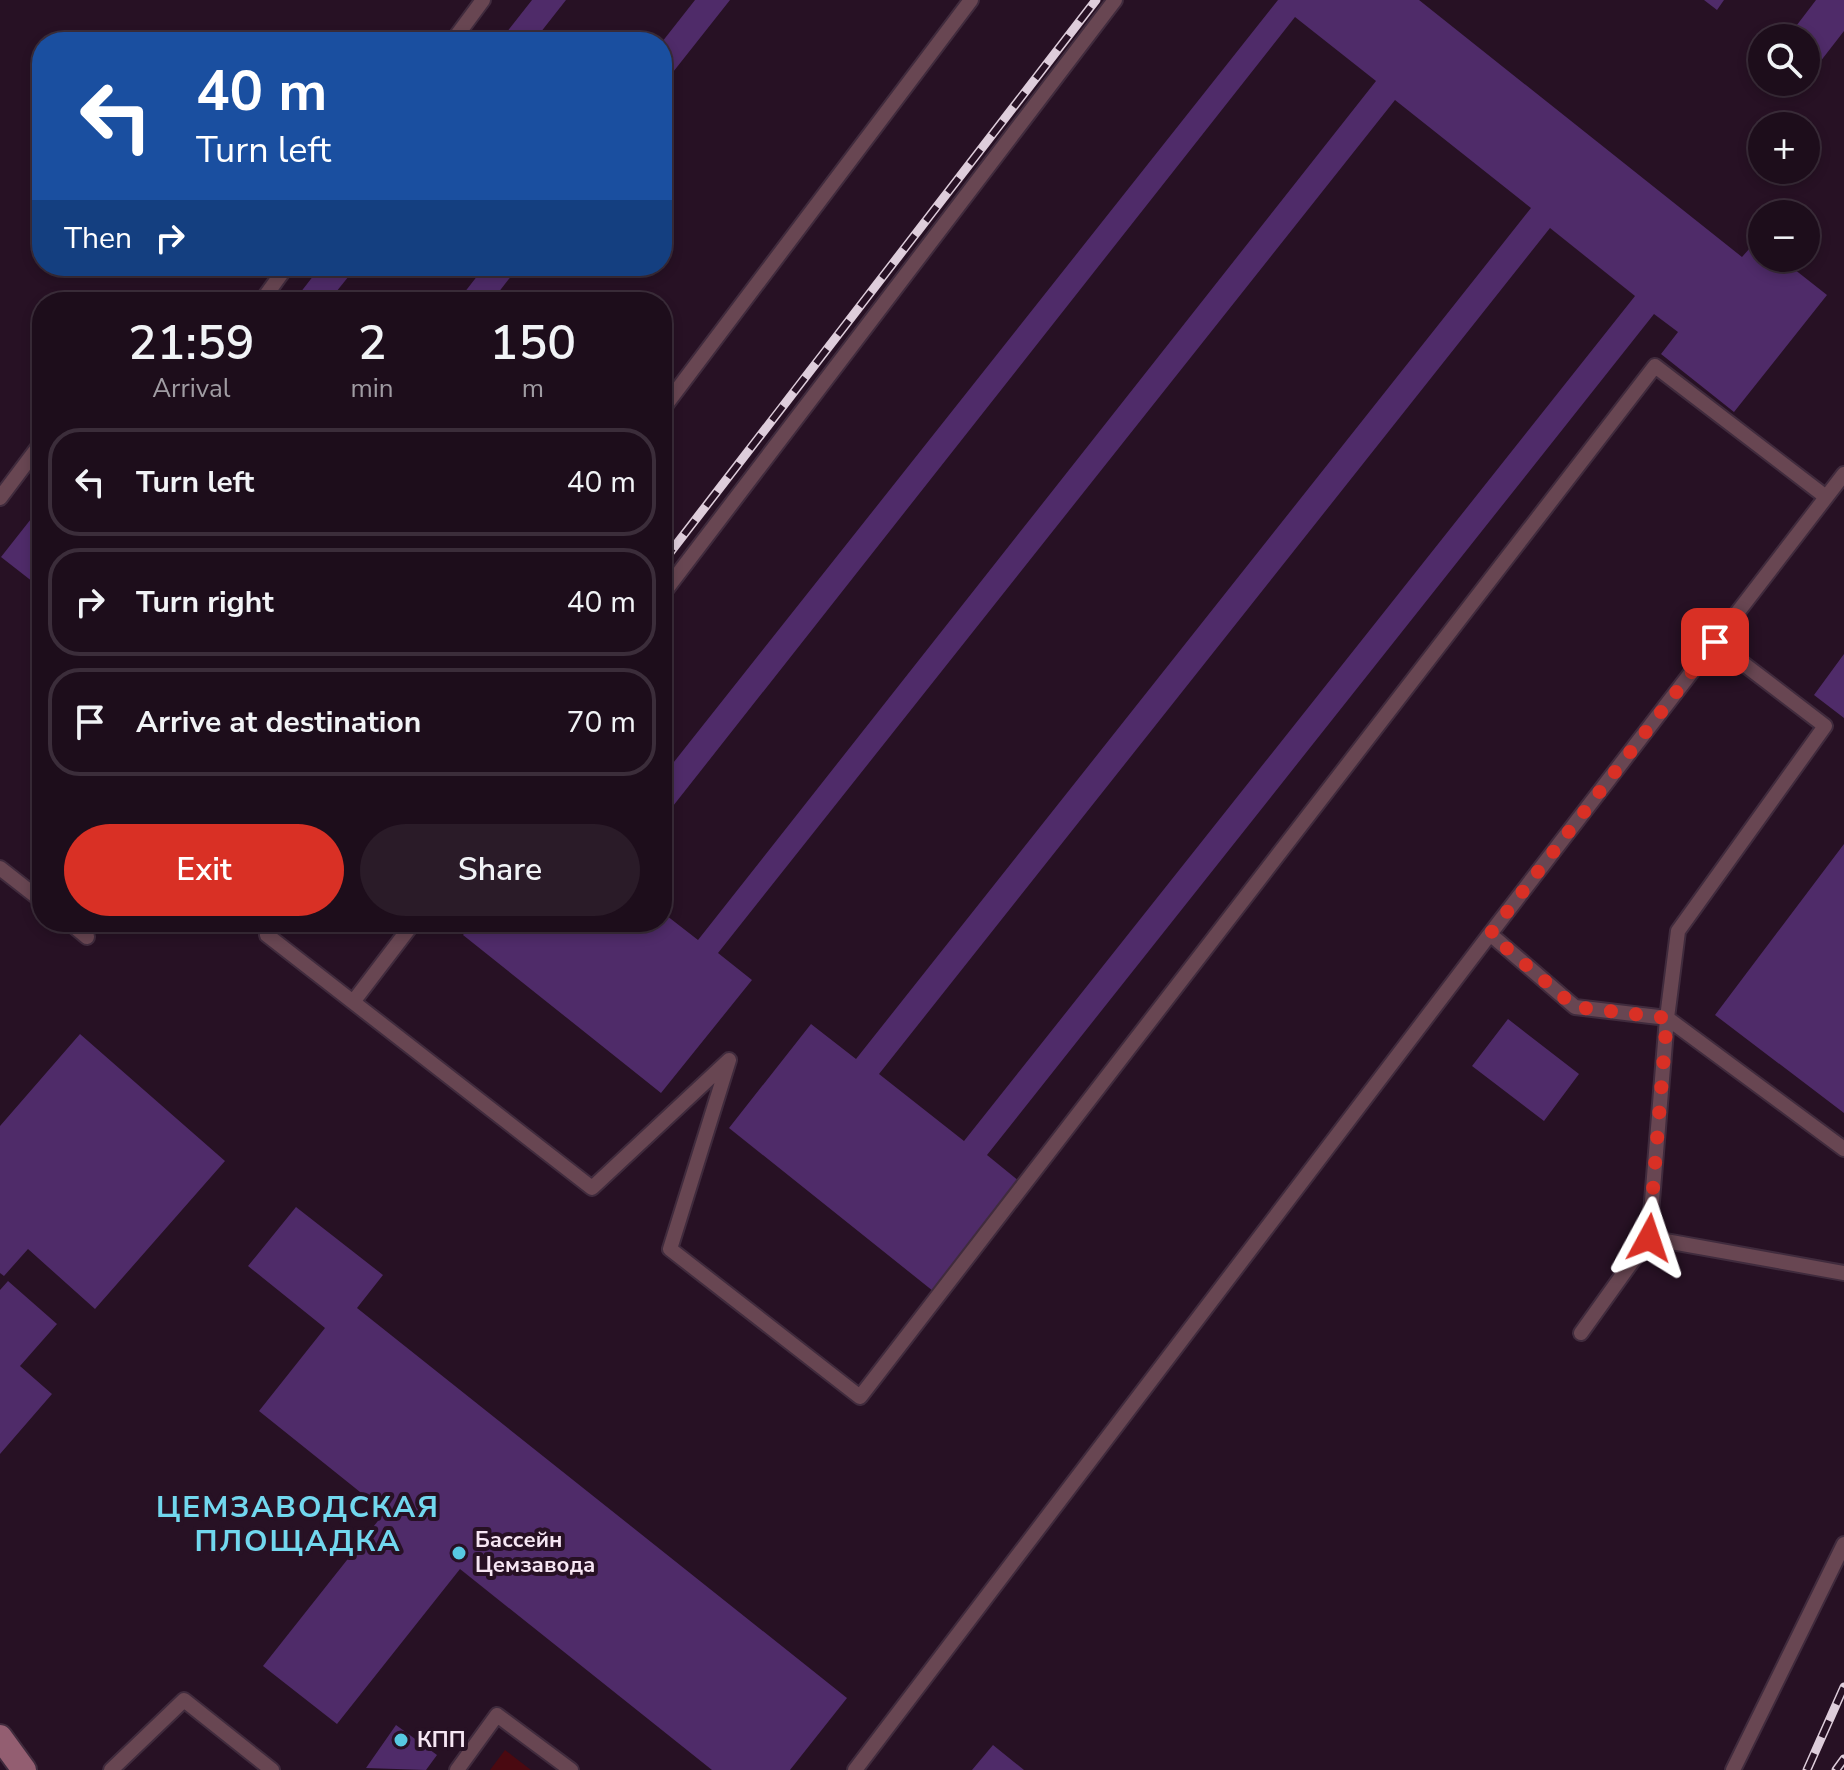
<!DOCTYPE html>
<meta charset="utf-8">
<style>
body{margin:0;font-family:"Nunito Sans",sans-serif;background:#2a1b28;color:#f1f3f6;height:100vh;display:flex;flex-direction:column;font-size:30px;white-space:nowrap}
*{box-sizing:border-box;margin:0}
p{font-size:26px;color:#a09ca3}
.icon{flex:none;width:44px;height:44px;fill:none;stroke:currentColor;stroke-width:2;stroke-linecap:round;stroke-linejoin:round}
.map{position:relative;flex:1;overflow:hidden}
.sheet{position:absolute;left:32px;top:292px;width:640px;height:640px;display:flex;flex-direction:column;background:#1d0d1b;border-radius:32px;box-shadow:0 4px 12px #0003,0 0 0 2px #3b2d3a}
.sheet>*{flex:none}
.top-card{position:absolute;left:32px;top:32px;width:640px;height:244px;border-radius:32px;box-shadow:0 4px 12px #0003,0 0 0 2px #3b2d3a;background:#1a4fa0;color:#fff;overflow:hidden}
.controls{position:absolute;left:1748px;top:24px;display:grid;gap:16px}
.controls a{display:grid;place-items:center;width:72px;height:72px;border-radius:50%;background:#1d0d1b;box-shadow:0 4px 12px #0003,0 0 0 2px #3b2d3a;font-size:40px}
.pin{position:absolute;display:grid;place-items:center;width:68px;height:68px;color:#fff;margin:-34px;border-radius:16px;box-shadow:0 4px 12px #0006}
.me{position:absolute;width:88px;margin:-44px;rotate:5deg;stroke-linejoin:round;filter:drop-shadow(0 0 6px #0008)}
.turn{display:flex;align-items:center;gap:28px;height:168px;padding:0 32px;font-size:36px}
.turn .icon{width:104px;height:104px;stroke-width:2.5}
.turn b{display:block;font-size:56px;line-height:68px}
.then{display:flex;align-items:center;height:76px;padding:0 32px;background:#0003;gap:16px;font-size:30px}
.eta{display:flex;justify-content:space-evenly;align-items:center;height:136px;text-align:center}
.eta b{font-size:48px;font-weight:600;line-height:56px}
.action{display:flex;gap:16px;margin-top:auto;padding:16px 32px}
.action a{flex:1;height:92px;border-radius:48px;background:#d93025;color:#fff;font-size:32px;font-weight:600;line-height:92px;text-align:center}
.action a+a{background:#2a1b28;color:#f1f3f6}
ul{padding:0;list-style:none}
li{display:flex;align-items:center;gap:24px;height:108px;margin:0 16px 12px;padding:0 16px;border:4px solid #3b2d3a;border-radius:32px}
li div{flex:1}
li b{display:block;font-size:30px}
li em{font-style:normal}
.map>svg:first-child{display:block}
</style>
<div class="map">
<svg width="1844" height="1770" viewBox="0 0 1844 1770">
<rect width="100%" height="100%" fill="#271124"/>
<path fill="#4a0911" d="M505 1750 531 1770H490Z"/>
<path fill="#4f2b69" fill-rule="evenodd" d="M532 0H566L533 42H499Z
M695 0H730L662 86V42Z
M1278 0H1419L1742 257 1757 240 1762 244V258H1780L1827 295 1734 412 1661 354 1678 332 1654 314 987 1155 1020 1182 933 1291 729 1128 811 1024 856 1059 1531 208 1395 100 718 953 752 980 661 1093 463 935 473 922H662V912L698 940 1376 81 1295 17 662 820V777ZM1550 228 1635 296 964 1141 879 1074Z
M1704 0H1724L1717 10Z
M1816 0H1844V31L1806 80V38H1787Z
M321 266H357L328 302H293Z
M485 266H519L491 302H457Z
M42 505V589L1 557Z
M1844 654V718L1814 695Z
M1844 844V1113L1715 1015Z
M1508 1019 1579 1074 1544 1121 1472 1066Z
M80 1034 225 1161 95 1309 28 1249 4 1276 0 1273V1126Z
M296 1207 383 1275 357 1308 847 1698 790 1770H712L460 1569 337 1724 263 1666 385 1512 259 1411 325 1328 248 1266Z
M8 1281 57 1324 20 1366 52 1394 0 1454V1290Z
M396 1725 437 1755 426 1770 366 1768Z
M993 1745 1024 1770H972Z"/>
<g fill="none" stroke-linecap="round" stroke-linejoin="round">
<g stroke="#402b3d" stroke-width="18">
<path id="lane" d="M452 42 483 0
M261 302 287 266
M662 410 971 0
M0 498 42 442
M662 595 1115 0
M0 868 42 901
M69 922 87 937
M277 922 267 935 592 1188 729 1060 670 1249 860 1397 1655 366 1826 497
M1490 934 1575 1007 1667 1018 1844 1149
M353 1002 414 922
M1649 1238 1844 1273
M1581 1333 1649 1238 1667 1018 1678 931 1825 726 1715 642
M111 1770 184 1700 272 1770
M457 1770 497 1715 571 1770
M855 1770 1490 934 1844 474
M1733 1770 1844 1544"/>
</g>
<g stroke="#402b3d" stroke-width="28">
<path id="secondary" d="M0 1737 24 1770"/>
</g>
<use href="#lane" stroke="#684652" stroke-width="14"/>
<use href="#secondary" stroke="#935e71" stroke-width="24"/>
<g stroke="#decddb" stroke-width="9">
<path id="rail" d="M662 563 1096 0
M1807 1770 1844 1687
M1836 1770 1844 1759"/>
</g>
<use href="#rail" stroke="#271124" stroke-width="6" stroke-dasharray="18" stroke-linecap="butt"/>
</g>
<g fill="none" stroke-linecap="round" stroke-linejoin="round">
<path stroke="#d93025" stroke-width="14" stroke-dasharray="0 25.2" d="M1649 1238 1667 1018 1575 1007 1490 934 1715 642"/>
</g>
<g fill="#57c9e2" stroke="#271124" stroke-width="3">
<circle cx="459" cy="1553" r="8"/>
<circle cx="401" cy="1740" r="8"/>
</g>
<g text-anchor="middle" dominant-baseline="central" stroke-width="8" stroke-linejoin="round" paint-order="stroke">
<g font-size="22" font-weight="bold" fill="#f6e6f3" stroke="#271124" text-anchor="start">
<text x="475" y="1540">Бассейн<tspan x="475" dy="25">Цемзавода</tspan></text>
<text x="417" y="1740">КПП</text>
</g>
<g font-size="30" font-weight="bold" letter-spacing="2" fill="#71d7ee" stroke="#271124">
<text x="298" y="1507">ЦЕМЗАВОДСКАЯ<tspan x="298" dy="34">ПЛОЩАДКА</tspan></text>
</g>
</g>
</svg>
<div class="controls">
<a><svg class="icon" aria-label="search" viewBox="0 0 24 24"><circle cx="10" cy="10" r="6"/><path d="M15 15l6 6"/></svg></a>
<a>+</a>
<a>−</a>
</div>
<div class="pin" style="left:1715px;top:642px;background:#d93025"><svg class="icon" aria-label="arrive" viewBox="0 0 24 24"><path d="M6 21V4h12l-3 4 3 4H6"/></svg></div>
<svg class="me" style="left:1649px;top:1238px" viewBox="-20 -20 40 40"><path d="M0-17L14 15 0 8-14 15z" fill="#d93025" stroke="#fff" stroke-width="4"/></svg>
<div class="top-card">
<div class="turn"><svg class="icon" aria-label="left" viewBox="0 0 24 24"><path d="M17 20v-9H6M10 6l-5 5 5 5"/></svg><div><b>40 m</b>Turn left</div></div>
<div class="then">Then<svg class="icon" aria-label="right" viewBox="0 0 24 24"><path d="M7 20v-9h11M14 6l5 5-5 5"/></svg></div>
</div>
<section class="sheet">
<div class="eta">
<div><b>21:59</b><p>Arrival</p></div>
<div><b>2</b><p>min</p></div>
<div><b>150</b><p>m</p></div>
</div>
<ul>
<li><svg class="icon" aria-label="left" viewBox="0 0 24 24"><path d="M17 20v-9H6M10 6l-5 5 5 5"/></svg><div><b>Turn left</b></div><em>40 m</em></li>
<li><svg class="icon" aria-label="right" viewBox="0 0 24 24"><path d="M7 20v-9h11M14 6l5 5-5 5"/></svg><div><b>Turn right</b></div><em>40 m</em></li>
<li><svg class="icon" aria-label="arrive" viewBox="0 0 24 24"><path d="M6 21V4h12l-3 4 3 4H6"/></svg><div><b>Arrive at destination</b></div><em>70 m</em></li>
</ul>
<div class="action"><a>Exit</a><a>Share</a></div>
</section>
</div>
